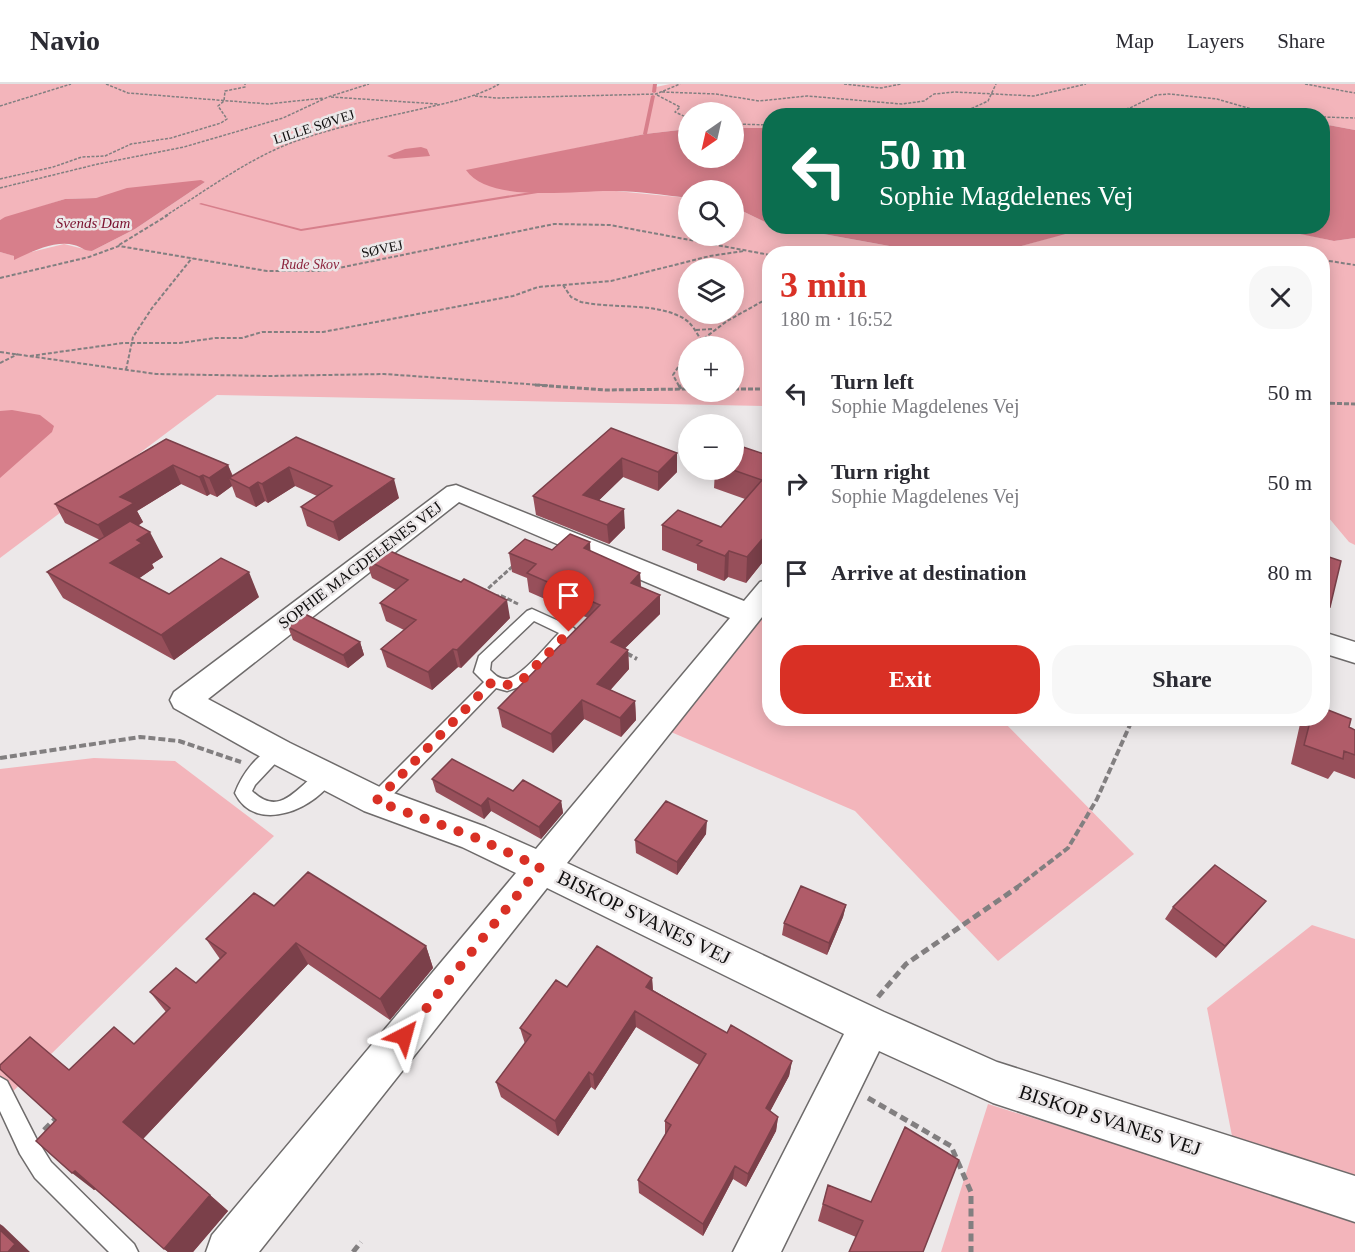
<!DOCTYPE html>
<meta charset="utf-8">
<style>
body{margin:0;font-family:Georgia,serif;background:#f7f7f7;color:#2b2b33;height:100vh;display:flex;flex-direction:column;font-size:22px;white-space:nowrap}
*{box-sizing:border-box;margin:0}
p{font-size:20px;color:#7c7c81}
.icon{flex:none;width:33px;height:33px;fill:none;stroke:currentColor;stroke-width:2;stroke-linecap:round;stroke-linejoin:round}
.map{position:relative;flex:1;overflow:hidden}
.drawer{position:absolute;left:762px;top:162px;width:568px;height:480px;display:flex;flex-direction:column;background:#fff;border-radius:24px;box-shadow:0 3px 15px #0003}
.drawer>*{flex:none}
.banner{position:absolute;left:762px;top:24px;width:568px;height:126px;border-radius:24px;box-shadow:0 3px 15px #0003;background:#0b6e4f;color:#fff;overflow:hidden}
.needle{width:39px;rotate:214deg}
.tools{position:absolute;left:678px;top:18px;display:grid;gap:12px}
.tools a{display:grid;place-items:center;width:66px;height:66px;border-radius:50%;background:#fff;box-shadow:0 3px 15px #0003;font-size:30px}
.pin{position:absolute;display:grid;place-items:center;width:51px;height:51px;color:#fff;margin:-62px -26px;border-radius:50% 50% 50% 0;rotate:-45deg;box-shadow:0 0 6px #0007}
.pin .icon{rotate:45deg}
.me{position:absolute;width:66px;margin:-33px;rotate:39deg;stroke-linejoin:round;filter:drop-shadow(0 0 4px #0008)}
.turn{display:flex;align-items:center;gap:21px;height:126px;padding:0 18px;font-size:27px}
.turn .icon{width:78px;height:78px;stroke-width:2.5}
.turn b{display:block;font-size:42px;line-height:51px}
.round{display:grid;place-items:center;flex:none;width:63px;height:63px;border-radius:24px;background:#f7f7f7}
.headline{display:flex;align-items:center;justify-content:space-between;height:102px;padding:0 18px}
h1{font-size:36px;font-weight:700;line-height:45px;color:#d93025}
.primary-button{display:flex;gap:12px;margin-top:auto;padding:12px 18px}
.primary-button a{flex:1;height:69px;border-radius:24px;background:#d93025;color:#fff;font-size:24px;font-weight:700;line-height:69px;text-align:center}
.primary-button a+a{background:#f7f7f7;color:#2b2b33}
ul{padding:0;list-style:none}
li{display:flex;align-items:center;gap:18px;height:90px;padding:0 18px}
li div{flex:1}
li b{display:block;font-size:22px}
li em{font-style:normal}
header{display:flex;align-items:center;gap:36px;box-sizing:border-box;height:84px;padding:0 30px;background:#fff;border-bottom:2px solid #e1e1e2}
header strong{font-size:28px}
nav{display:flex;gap:33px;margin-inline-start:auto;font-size:21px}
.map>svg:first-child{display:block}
</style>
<header>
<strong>Navio</strong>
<nav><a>Map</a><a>Layers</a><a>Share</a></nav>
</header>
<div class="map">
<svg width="1355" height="1168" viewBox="0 0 1355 1168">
<rect width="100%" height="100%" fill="#ece8e9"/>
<path fill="#f3b5bb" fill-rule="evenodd" d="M0 0H654L656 3 670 0H1355V46L1323 40V32H1263L1181 24 1155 32H770L769 44H734V28H688V45L645 50 467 87 616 107 688 114V152H734V123L769 140 770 142 785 143 928 169 1014 164 1091 142H1267L1334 157 1355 154V461L1349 458 1323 427V170H770L769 322 217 311 0 474V168L15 172 64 160 92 167 135 145 205 98 201 97 96 114 65 115 0 136ZM688 184H734V230H688ZM688 262H734V308H688Z
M762 533 769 536 770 634 1001 635 1134 770 998 877 855 727 671 648Z
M94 674 175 677 274 752 0 1020V685Z
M1312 841 1355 855V1092L1232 1052 1207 924Z
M988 1020 1355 1135V1168H941Z"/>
<path fill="#d77f8b" d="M1181 24 1263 31H1155Z
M1323 40 1355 46V154L1334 157 1267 143 1323 142Z
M734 44H769V140L734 123V106H688V114C664 111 639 107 614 107 576 106 489 120 466 86L645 50 688 45V74H734Z
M421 63 427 65 430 72 394 75 387 72 405 65Z
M201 96 205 98 135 145 92 167C84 167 82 163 74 161 55 156 31 168 14 176V172L0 168V136L5 133 65 115 96 114 127 104Z
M785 143 1091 142V143L1014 164 928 169Z
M12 326 40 331 54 342 52 348 0 394V327Z"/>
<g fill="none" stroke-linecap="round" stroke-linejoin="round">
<path fill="#d77f8b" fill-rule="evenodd" d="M653 0H657L656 8 654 9 652 8Z
M653 11 655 12 647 50 645 51 643 50 651 12Z
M543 106 545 107 544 108 301 147 199 120 201 119 301 145Z"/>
<g stroke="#6e6b6b" stroke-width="3">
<path id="service" d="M532 525 574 544 576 548 527 600 507 607 496 604 382 722 376 724 370 722 368 717 370 712 484 598 474 588 479 572 527 527ZM534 537 559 549C548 560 520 595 506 595 499 595 495 591 490 586L491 578Z
M278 662 284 664 286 668 255 701 252 707C284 738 300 694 327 685L333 687 335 692C318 724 256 752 235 709 242 690 258 668 278 662Z
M0 993 7 997 36 1054 51 1078 134 1160 138 1168H109L35 1094 20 1070 0 1027Z"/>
</g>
<g stroke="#6e6b6b" stroke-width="3">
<path id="minor" d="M456 401 744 517 760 498 770 495V523L567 779 884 928 997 978 1355 1092V1138L993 1019 879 967 781 1168H733L844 950 547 804 259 1168H206L212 1151 516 789 462 763 364 727 268 677 174 624 170 616 174 608 447 403ZM459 418 730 534 536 765 486 743 388 707 290 659 208 615Z
M1323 548 1355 558V579L1323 569Z"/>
</g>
<path stroke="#827f80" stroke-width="1.5" stroke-dasharray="3 1.5" stroke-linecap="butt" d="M106 0 128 9 268 20 324 14
M844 0 881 4 901 0
M1305 0 1355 9
M662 8 716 10 759 17 807 12 902 20 924 17 934 10 955 8 1034 12 1086 0
M657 11 680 23 675 28 688 34
M475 12 497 14 656 10 680 0
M331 13 438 20
M0 22 71 0
M955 32 988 17 996 0
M1095 32 1130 24 1156 11 1169 10 1217 15 1265 29 1307 32
M1323 33 1355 34
M734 40 770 41
M0 95 53 83 82 73 105 72 131 60 171 54 221 39 227 35 218 22 224 17 225 7 245 3V0
M0 104 98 80 184 63 283 34 328 13 369 0
M165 132C207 106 249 74 296 57 338 42 382 34 425 24 450 18 477 13 499 0"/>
<path stroke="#827f80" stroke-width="2" stroke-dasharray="4 2" stroke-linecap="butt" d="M119 161 168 131
M1177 170 1208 165 1275 170
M1323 176 1355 181
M0 194 89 173 119 162 267 187H324L554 140 610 141 770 171
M563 201 571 213 581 218C613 225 654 218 683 234 692 239 696 248 701 256
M696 246 712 245
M694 262 727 237 763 217 770 200
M0 268 156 290 268 292 384 290 555 302
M30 272 123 259H180L215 254H242L262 248H323L513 212 538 203 611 197 710 172 744 167
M0 279 18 270
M126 286 133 253 152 224 192 174
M679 302 673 291 688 268"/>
<path stroke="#827f80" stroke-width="3" stroke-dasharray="5 2" stroke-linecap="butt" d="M535 301 606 306 688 305
M679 301 681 305
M734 305H770
M1323 319 1355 320
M483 509 513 482
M494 512H502L518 520"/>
<path stroke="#827f80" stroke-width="4" stroke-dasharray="7 3" stroke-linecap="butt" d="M626 569 637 575
M1289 634 1306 641
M0 674 140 653 179 657 241 678
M1016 804 1068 764 1097 715 1133 634"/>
<path stroke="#827f80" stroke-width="5" stroke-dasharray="8 4.5" stroke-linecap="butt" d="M878 913 906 880 1018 803
M868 1014 951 1062 971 1108V1168
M44 1046 58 1032
M353 1168 361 1158"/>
<use href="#service" fill="#fff" fill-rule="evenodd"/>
<use href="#minor" fill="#fff" fill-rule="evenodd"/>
</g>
<path fill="#974f5a" d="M611 344 677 388 658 407 623 393 599 416 625 444 609 460 536 431 533 412Z
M296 353 399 414 339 457 307 442 301 423 317 412 295 402 268 419 265 417 256 423 236 413 232 402 217 413 210 410 207 412 181 400 137 427 143 438 138 442 163 473 152 480 154 484 139 494 169 510 259 513 174 576 63 514 47 488 100 456 65 439 55 420 166 355 228 381 233 392Z
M770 372V469L746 499 728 493 724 497 697 486V480L662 466V441L721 443 745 415 714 404 715 386H734Z
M552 466 590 467 640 489 641 503 660 511V530L625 564 628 566 629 585 610 606 635 617 636 636 621 653 584 635 553 669 502 643 498 624 588 534 529 508 527 494 512 488 509 469Z
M1323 471 1330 523 1323 534Z
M366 476 510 534 461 584 458 583 432 606 387 583 381 565 404 546 386 537 380 519 396 506 372 494Z
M288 543 360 558 364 571 348 584 293 556Z
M1304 634H1323L1355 646V695L1334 687 1328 695 1291 680 1300 640Z
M432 695 513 707 561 717 563 729 541 755 491 727 484 735 436 708Z
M706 750 677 791 636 769 635 756Z
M846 821 843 833 827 871 782 851 784 839Z
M274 822 426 862 433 884 390 936 308 880 143 1055 210 1111 228 1127 193 1168H168L96 1105 94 1106 56 1036 69 986 134 960 166 928 150 908 196 899 220 875 206 855Z
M1173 823 1256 829 1216 874 1165 835Z
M652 894 653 906 727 949 792 977 789 992 770 1027 778 1033 776 1047 746 1103 733 1095 703 1152 639 1109 638 1096 665 1051V1037L699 981 636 943 595 1006 591 1003 558 1052 501 1013 496 998 525 960 520 944 567 903Z
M828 1101 871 1118 856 1153 818 1137Z"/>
<path fill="#7b404a" d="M677 369V388L658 407V388Z
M622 374 623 393 585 430 583 411Z
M173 381 181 400 137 427 143 438 108 460 98 441 120 413Z
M228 381 234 397 229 394 232 402 217 413 209 394Z
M289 383 295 402 268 419 262 400Z
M203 391 210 410 207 412 199 393Z
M394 395 399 414 339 457 333 438Z
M258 398 265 417 256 423 249 404Z
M624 425 625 444 609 460 607 441Z
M770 446V469L746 499 747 473Z
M150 448 163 473 152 480 154 484 124 505 110 479 137 456Z
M590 458 591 477 584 464Z
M729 467 728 493 724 497 725 472Z
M249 488 259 513 174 576 161 551Z
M640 489 641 508 631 499Z
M660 511V530L612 577 611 558Z
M507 516 510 534 461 584 457 566Z
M360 558 364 571 348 584 343 571Z
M453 565 458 583 432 606 428 588Z
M628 566 629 585 599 619 597 600Z
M582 616 584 635 553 669 551 650Z
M635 617 636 636 621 653 620 634Z
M488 714 491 727 484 735 481 722Z
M561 717 563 729 541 755 539 743Z
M707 737 706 750 677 791V778Z
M1266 817 1256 829 1216 874 1225 862Z
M846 821 843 833 827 871 829 859Z
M296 859 308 880 142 1056 123 1038Z
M426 862 433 884 390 936 380 915Z
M652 894 653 911 646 903Z
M635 927 636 943 595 1006 593 991Z
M792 977 789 992 764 1039 766 1024Z
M589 988 591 1003 558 1052 555 1037Z
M778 1033 776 1047 746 1103 748 1090Z
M735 1082 733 1095 703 1152V1140Z
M75 1087 97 1104 94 1106 72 1089Z
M210 1111 228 1127 193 1168H168L164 1165Z
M0 1140 3 1142 30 1168H8L0 1146Z"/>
<path fill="#b05c69" stroke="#7b404a" stroke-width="1.5" d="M611 344 677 369 658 388 622 374 583 411 624 425 607 441 533 412Z
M296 353 394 395 333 438 301 423 332 402 289 383 262 400 258 398 249 404 229 394Z
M166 355 228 381 209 394 203 391 199 393 173 381 120 413 134 419 98 441 55 420Z
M734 360 770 372V446L747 473 729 467 725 472 697 461 702 457 662 441 678 426 721 443 762 396 733 386Z
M130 437 150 448 137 456 142 459 110 479 169 510 221 474 249 488 161 551 47 488Z
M570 450 590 458 584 464 640 489 631 499 660 511 611 558 628 566 597 600 635 617 620 634 582 616 551 650 498 624 600 521 527 489 536 480 509 469 525 455 552 466Z
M383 464 461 498 464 495 507 516 457 566 453 565 428 588 381 565 416 536 380 519 408 496 366 476Z
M1323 471 1341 477 1330 523 1323 521Z
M305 530 360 558 343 571 288 543Z
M1323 624 1351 635 1349 643 1355 646V671L1344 667 1343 675 1304 661 1311 634H1323Z
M452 675 513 707 523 696 561 717 539 743 488 714 481 722 432 695Z
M666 717 707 737 677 778 635 756Z
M1215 781 1266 817 1225 862 1173 823Z
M308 788 426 862 380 915 296 859 123 1038 210 1111 164 1165 75 1087 72 1089 36 1057 56 1036 0 985V981L30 953 69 986 114 943 134 960 170 924 150 908 176 884 196 899 226 869 206 855 254 809 274 822Z
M801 802 846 821 829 859 784 839Z
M597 862 652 894 646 903 727 949 731 941 792 977 766 1024 778 1033 748 1090 735 1082 703 1140 638 1096 671 1041 665 1037 706 970 635 927 593 991 589 988 555 1037 496 998 531 951 520 944 556 896 567 903Z
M905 1043 959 1076 923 1168H849L863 1137 823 1120 828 1101 871 1118Z
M0 1146 15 1160 8 1168H0Z"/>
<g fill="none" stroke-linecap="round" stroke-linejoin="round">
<path stroke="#d93025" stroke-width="10" stroke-dasharray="0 18" d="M404 952 540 783 474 753 376 717 492 598 507 601 522 596 569 548"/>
</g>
<g text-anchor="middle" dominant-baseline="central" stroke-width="5" stroke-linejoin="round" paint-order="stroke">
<g font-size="14" fill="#0f0e0e" stroke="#ece8e9">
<text transform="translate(314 43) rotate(-18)">LILLE SØVEJ</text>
<text transform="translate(382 165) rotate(-12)">SØVEJ</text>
</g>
<g font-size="14" font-style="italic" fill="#8c243d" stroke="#ece8e9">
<text x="310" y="180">Rude Skov</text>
</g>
<g font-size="15" font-style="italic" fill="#7b112f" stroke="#ece8e9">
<text x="93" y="139">Svends Dam</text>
</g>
<g font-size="16" fill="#0f0e0e" stroke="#ece8e9">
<text transform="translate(360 481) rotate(-37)">SOPHIE MAGDELENES VEJ</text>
</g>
<g font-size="20" fill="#0f0e0e" stroke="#ece8e9">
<text transform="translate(644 833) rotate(26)">BISKOP SVANES VEJ</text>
<text transform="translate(1110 1036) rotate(18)">BISKOP SVANES VEJ</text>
</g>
</g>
</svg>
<div class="tools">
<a><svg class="needle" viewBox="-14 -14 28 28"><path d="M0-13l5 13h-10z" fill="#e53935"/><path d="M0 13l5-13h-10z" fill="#7c7c81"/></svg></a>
<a><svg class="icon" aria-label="search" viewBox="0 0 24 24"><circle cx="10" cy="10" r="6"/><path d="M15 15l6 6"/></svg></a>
<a><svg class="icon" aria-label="layers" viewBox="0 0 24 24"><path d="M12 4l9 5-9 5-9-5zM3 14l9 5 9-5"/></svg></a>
<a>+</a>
<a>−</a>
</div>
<div class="pin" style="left:569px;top:548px;background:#d93025"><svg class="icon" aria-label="arrive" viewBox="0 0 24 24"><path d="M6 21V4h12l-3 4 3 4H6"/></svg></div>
<svg class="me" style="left:404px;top:952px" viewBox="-20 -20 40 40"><path d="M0-17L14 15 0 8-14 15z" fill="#d93025" stroke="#fff" stroke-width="4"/></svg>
<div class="banner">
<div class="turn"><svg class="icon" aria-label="left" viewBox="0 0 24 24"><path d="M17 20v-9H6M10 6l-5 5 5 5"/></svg><div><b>50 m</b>Sophie Magdelenes Vej</div></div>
</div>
<section class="drawer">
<div class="headline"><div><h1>3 min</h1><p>180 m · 16:52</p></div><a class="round"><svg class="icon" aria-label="close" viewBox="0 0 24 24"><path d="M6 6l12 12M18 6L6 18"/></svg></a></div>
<ul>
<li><svg class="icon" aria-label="left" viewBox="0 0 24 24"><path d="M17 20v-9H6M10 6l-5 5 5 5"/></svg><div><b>Turn left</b><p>Sophie Magdelenes Vej</p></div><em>50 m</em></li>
<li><svg class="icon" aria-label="right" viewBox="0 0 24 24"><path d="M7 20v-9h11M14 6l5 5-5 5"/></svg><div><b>Turn right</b><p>Sophie Magdelenes Vej</p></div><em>50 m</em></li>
<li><svg class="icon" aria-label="arrive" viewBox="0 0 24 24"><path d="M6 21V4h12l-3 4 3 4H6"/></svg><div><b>Arrive at destination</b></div><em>80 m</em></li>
</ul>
<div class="primary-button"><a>Exit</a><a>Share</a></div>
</section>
</div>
